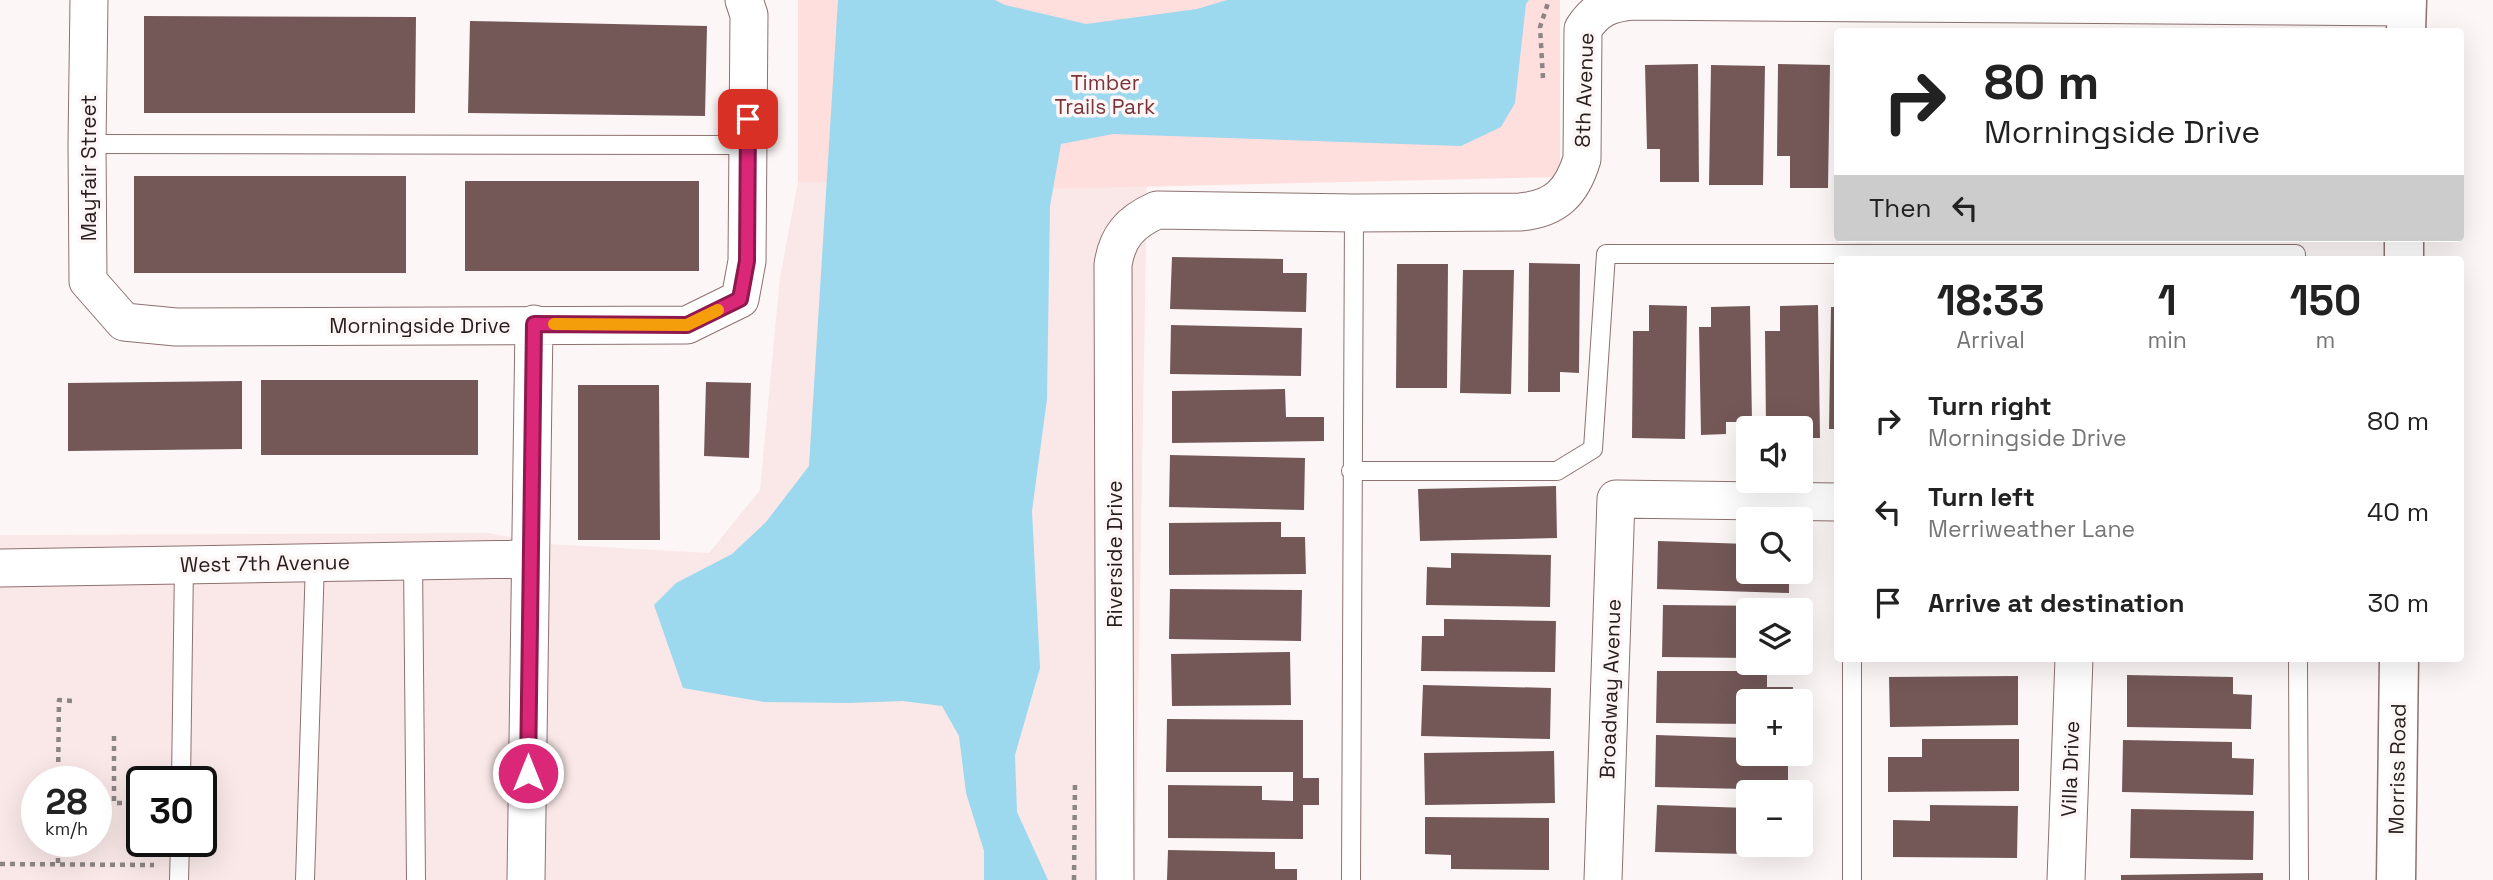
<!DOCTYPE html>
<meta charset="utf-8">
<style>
body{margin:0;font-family:"Space Grotesk",sans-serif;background:#f6f6f6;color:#222;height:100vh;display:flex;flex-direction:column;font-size:26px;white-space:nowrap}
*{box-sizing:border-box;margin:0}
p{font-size:23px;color:#767676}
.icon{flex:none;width:38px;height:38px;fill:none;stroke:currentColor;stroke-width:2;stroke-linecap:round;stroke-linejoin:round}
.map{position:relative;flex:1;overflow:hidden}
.sheet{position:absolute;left:1834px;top:256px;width:630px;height:406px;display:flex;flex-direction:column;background:#fff;border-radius:7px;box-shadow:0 7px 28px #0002}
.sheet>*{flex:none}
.banner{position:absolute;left:1834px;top:28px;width:630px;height:214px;border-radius:7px;box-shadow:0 7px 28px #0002;background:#fff;color:#222;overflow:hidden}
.controls{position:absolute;left:1736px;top:416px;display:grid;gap:14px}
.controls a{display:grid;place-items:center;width:77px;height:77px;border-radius:7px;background:#fff;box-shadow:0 7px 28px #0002;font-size:35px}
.speed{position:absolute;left:21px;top:766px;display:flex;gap:14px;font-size:35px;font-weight:700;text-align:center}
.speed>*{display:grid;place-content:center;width:91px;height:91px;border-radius:50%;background:#fff;box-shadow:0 7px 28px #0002;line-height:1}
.speed small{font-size:18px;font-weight:400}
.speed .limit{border:4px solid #111;border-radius:10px;background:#fff;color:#111}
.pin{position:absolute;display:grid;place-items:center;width:60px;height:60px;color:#fff;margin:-30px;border-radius:14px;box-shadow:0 4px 10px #0006}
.me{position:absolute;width:77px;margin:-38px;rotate:0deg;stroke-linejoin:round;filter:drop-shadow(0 0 5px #0008)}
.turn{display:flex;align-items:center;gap:24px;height:147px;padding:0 35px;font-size:32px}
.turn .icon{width:91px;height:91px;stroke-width:2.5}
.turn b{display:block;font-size:49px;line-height:60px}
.then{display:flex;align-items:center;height:66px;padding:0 35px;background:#0003;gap:14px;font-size:26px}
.eta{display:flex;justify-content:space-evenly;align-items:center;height:119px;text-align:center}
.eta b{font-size:42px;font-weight:700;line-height:49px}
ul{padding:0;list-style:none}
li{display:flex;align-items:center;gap:21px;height:91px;padding:0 35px}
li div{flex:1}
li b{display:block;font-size:26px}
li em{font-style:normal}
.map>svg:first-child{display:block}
</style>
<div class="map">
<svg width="2493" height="880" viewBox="0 0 2493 880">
<rect width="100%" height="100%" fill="#fdf6f6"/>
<path fill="#f9e8e7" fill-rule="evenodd" d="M798 182 1147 186 1135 880H0V535L489 533 548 544 709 553 760 490 780 277ZM37 782H96V842H37ZM142 782H201V842H142Z"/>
<path fill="#fedfde" d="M798 0H1560V177L1045 189 798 182Z"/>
<path fill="#9cd8ee" d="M838 0H995L1005 5 1086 24 1197 9 1227 0H1529L1526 4 1515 103 1501 127 1461 146 1113 134 1061 144 1050 206 1047 399 1032 511 1040 668 1015 755 1017 812 1048 880H984V851L966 793 959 736 942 706 903 701 848 703 764 702 683 688 654 605 676 583 732 554 766 522 809 466Z"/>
<path fill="#745858" d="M144 16 416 17 415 113H144Z
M470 21 707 26 705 116 468 113Z
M1698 64 1699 182H1660V149H1647L1645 65Z
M1778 64 1830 65 1828 188H1790V156H1777Z
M1711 65 1765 66 1763 185H1709Z
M134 176H406V273H134Z
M465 181H699V271H465Z
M1172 257 1283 259V273H1307L1306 312 1170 309Z
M1529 263 1580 264 1579 373 1560 372V392H1528Z
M1397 264H1448L1447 388H1396Z
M1463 270H1514L1511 394 1460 393Z
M1649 305 1687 306 1685 439 1632 438 1633 331H1649Z
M1818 305 1820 438H1801V429H1766L1765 331H1780V306Z
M1750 306 1752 422H1726V434L1701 435 1699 327H1711V307Z
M1831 307H1838V429H1829Z
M1171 325 1302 328 1301 376 1170 374Z
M261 380H478V455H261Z
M242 381V449L68 451V383Z
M706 382 751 383 749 458 704 456Z
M578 385H659L660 540H578Z
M1285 389 1286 417H1324V441L1172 443V391Z
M1170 455 1305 458 1304 510 1169 507Z
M1556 486 1557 538 1420 541 1418 489Z
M1281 522V537H1305L1306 574 1169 575V523Z
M1658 541 1748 544V572H1789V593L1657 589Z
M1451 553 1551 555 1550 607 1426 605 1427 567 1451 568Z
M1170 589 1302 590 1301 641 1169 639Z
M1663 605 1785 606 1784 611H1748V658L1662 657Z
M1444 619 1556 621 1555 672 1421 671 1422 636H1444Z
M1290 652 1291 705 1172 706 1171 654Z
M1892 658H2017V661L1892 660Z
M2175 658H2262V662L2175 660Z
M1657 671H1767V687H1793L1792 702H1748V724L1656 723Z
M2127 675 2233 677V694L2252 695 2251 729 2127 727Z
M2018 676V725L1890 727 1889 677Z
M1423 685 1551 688 1550 739 1421 736Z
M1167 719 1303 720V778H1319V805H1303V839L1168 838V785L1262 786V800L1293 801V772H1166Z
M1656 735 1748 738V754L1788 755V790L1655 787Z
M1922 739H2019V791L1888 792V757H1922Z
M2123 740 2232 742V758L2254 759 2253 795 2122 792Z
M1554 751 1555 803 1425 805 1424 753Z
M1657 805 1748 808V845H1786V855L1655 852Z
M1930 805 2018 806 2017 858 1893 857V820L1930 821Z
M2131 809 2254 811 2253 860 2130 858Z
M1425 817 1549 818V870L1451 869V855L1425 854Z
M1168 850 1275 852V869H1297V880H1167Z
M2263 873V880H2121V875Z"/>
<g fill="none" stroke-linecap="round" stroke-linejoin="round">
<g stroke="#8e7171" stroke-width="20">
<path id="service" d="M87 144 748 145
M1351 471H1557L1593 449 1606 254H2296V259
M413 560 416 880
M1852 658V880
M2298 658 2299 880
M181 782 184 565
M179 880 180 842
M305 880 315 562
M1351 880 1354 213"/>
</g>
<g stroke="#8e7171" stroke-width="39">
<path id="minor" d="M89 0 87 144 88 281 124 322 176 327 687 325 740 299 747 261 749 15 744 0
M0 568 530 559
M526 880 534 324
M1115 880 1113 265C1117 237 1130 222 1157 210L1354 213 1520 212C1556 209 1572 192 1582 159L1583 29C1596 9 1609 3 1633 1L2406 7
M1603 880 1616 499 1838 502
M2066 880 2074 658"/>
</g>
<g stroke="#8e7171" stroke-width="41">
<path id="secondary" d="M2406 32 2407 0
M2404 259V238
M2396 880 2399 658"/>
</g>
<path stroke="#8d8484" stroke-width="4.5" stroke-dasharray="5 5" stroke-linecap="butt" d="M1543 78 1540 27 1549 0
M114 736V803H142
M58 782 59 700 72 701
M58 863V842
M0 864 154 865
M1074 880 1075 782"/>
<use href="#service" stroke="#fff" stroke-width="18"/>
<use href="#minor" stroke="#fff" stroke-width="37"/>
<use href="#secondary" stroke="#fff" stroke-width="38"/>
</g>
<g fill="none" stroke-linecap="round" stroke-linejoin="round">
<g stroke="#8e194d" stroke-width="18">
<path id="route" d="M528 773 534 324 687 325 740 299 747 261 748 119"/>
</g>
<use href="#route" stroke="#db2777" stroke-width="12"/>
<path stroke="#f59e0b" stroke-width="12" d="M554 324 687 325 718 310"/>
</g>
<g text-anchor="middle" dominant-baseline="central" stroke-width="7" stroke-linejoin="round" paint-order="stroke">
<g font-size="21" fill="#7b3439" stroke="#fdf6f6">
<text x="1105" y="82">Timber<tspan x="1105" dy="24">Trails Park</tspan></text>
</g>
<g font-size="21" fill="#281c1c" stroke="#fdf6f6">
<text transform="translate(1584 90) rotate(-88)">8th Avenue</text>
<text transform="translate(88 168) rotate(-90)">Mayfair Street</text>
<text x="420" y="325">Morningside Drive</text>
<text transform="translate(1114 554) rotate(-90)">Riverside Drive</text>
<text transform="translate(265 563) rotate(-1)">West 7th Avenue</text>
<text transform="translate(1610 689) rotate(-88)">Broadway Avenue</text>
<text transform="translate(2070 769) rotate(-88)">Villa Drive</text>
<text transform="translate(2397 769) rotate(-89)">Morriss Road</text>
</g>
</g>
</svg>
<div class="controls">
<a><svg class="icon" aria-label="sound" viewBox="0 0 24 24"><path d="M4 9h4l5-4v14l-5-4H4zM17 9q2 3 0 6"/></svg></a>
<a><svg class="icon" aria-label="search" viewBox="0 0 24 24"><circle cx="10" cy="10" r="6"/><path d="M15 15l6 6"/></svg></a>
<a><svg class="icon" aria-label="layers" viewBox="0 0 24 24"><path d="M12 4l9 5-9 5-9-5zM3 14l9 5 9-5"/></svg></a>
<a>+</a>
<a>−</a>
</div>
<div class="speed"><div>28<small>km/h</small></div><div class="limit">30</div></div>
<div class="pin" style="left:748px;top:119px;background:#d93025"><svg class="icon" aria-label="arrive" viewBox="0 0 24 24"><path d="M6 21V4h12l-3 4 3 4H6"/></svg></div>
<svg class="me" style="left:528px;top:773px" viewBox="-20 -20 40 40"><circle r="17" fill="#db2777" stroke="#fff" stroke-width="3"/><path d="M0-11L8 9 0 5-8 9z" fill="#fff"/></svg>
<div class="banner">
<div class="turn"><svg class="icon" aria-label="right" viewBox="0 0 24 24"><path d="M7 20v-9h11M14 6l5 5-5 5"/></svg><div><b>80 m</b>Morningside Drive</div></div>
<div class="then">Then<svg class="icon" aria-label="left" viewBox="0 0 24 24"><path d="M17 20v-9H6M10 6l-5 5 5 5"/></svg></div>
</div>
<section class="sheet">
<div class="eta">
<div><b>18:33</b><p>Arrival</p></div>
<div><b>1</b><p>min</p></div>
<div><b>150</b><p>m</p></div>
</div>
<ul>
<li><svg class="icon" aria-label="right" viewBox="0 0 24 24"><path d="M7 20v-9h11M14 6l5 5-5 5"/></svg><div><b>Turn right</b><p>Morningside Drive</p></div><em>80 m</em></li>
<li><svg class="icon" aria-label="left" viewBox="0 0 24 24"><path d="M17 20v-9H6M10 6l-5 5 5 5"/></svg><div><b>Turn left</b><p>Merriweather Lane</p></div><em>40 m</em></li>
<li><svg class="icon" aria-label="arrive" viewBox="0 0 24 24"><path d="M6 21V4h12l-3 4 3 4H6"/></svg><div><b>Arrive at destination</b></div><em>30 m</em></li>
</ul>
</section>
</div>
